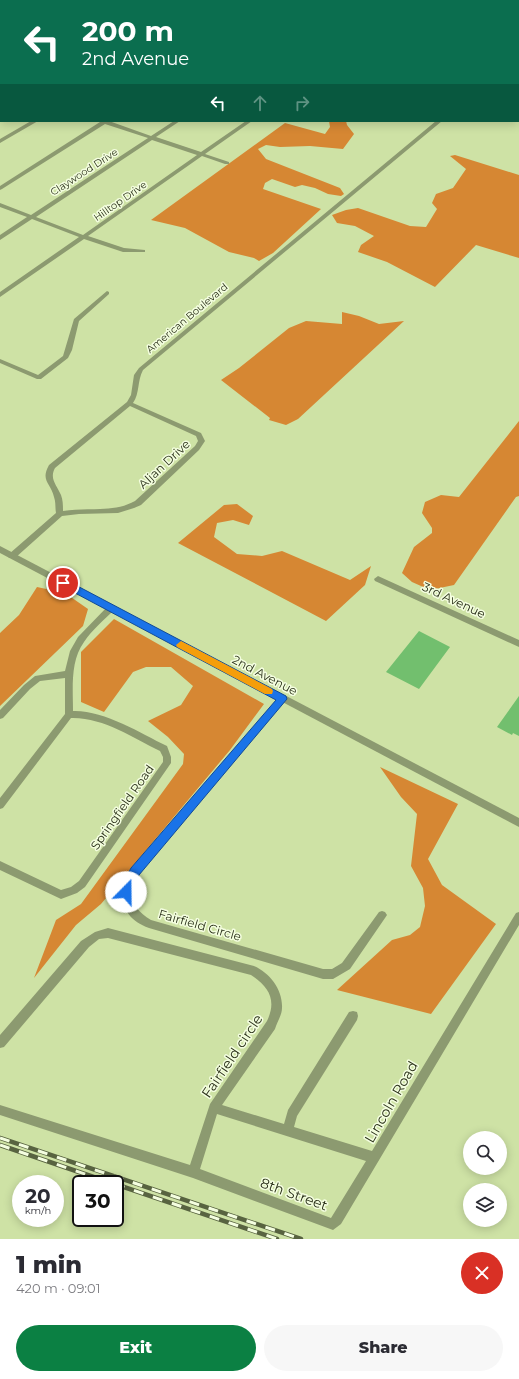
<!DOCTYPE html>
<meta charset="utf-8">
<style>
body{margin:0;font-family:Montserrat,sans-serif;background:#f7f7f7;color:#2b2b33;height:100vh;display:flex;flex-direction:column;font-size:15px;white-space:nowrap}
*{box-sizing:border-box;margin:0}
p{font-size:13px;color:#7c7c81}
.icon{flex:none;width:22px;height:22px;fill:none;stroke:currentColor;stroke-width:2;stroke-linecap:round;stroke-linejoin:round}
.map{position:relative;height:1239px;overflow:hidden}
.drawer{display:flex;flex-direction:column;background:#fff;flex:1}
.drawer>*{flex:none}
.guide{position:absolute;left:0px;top:0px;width:519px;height:122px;box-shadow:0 2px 10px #0003;background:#0b6e4f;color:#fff;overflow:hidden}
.fabs{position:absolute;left:463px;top:1131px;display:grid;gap:8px}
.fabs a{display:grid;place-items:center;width:44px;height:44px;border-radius:50%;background:#fff;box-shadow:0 2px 10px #0003;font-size:20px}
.speed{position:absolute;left:12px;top:1175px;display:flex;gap:8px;font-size:20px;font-weight:700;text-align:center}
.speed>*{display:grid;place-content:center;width:52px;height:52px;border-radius:50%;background:#fff;box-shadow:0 2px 10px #0003;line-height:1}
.speed small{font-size:10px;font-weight:400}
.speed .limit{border:2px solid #111;border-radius:6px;background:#fff;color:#111}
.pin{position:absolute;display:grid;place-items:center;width:34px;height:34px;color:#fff;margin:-17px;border:2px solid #fff;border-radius:50%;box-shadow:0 1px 4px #0007}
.me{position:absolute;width:44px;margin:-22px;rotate:22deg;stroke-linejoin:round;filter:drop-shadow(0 0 3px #0008)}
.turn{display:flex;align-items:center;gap:14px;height:84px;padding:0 16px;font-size:18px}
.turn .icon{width:52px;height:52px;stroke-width:2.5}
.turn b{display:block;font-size:28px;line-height:34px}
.lanes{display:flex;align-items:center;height:38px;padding:0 16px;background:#0003;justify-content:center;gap:20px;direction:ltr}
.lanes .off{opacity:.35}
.round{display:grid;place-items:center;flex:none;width:42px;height:42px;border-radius:21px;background:#f7f7f7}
.headline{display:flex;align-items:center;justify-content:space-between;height:68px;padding:0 16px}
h1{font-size:24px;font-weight:800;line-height:30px}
.primary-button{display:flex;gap:8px;margin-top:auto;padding:8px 16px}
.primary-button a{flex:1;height:46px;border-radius:24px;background:#0b8043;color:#fff;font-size:16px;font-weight:800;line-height:46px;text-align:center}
.primary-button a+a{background:#f7f7f7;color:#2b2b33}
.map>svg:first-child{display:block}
</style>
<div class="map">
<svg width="519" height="1239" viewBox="0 0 519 1239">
<rect width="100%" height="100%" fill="#cee2a5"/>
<path fill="#f7b87e" d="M0 0H231L1 1V77Z"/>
<path fill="#d68733" d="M329 121H346L347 125 354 134 343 149 310 146 280 147 266 145 258 149 266 159 340 188 344 194 341 196 328 194 315 188 302 185 295 187 272 179 265 183 263 189 321 209 273 253 259 261 254 258 229 252 185 228 151 220 285 123 325 134 330 127Z
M455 155 519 175V258L476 245 435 287 387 262 358 252 361 245 374 236 355 226 337 223 332 215 346 210 358 208 410 226 426 227 437 209 432 203 436 194 453 188 466 169 450 156Z
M342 312 359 316 379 324 404 321 298 419 286 425 269 420 270 418 221 380 239 368 289 328 306 321 342 324Z
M519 421V496L516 497 454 585 430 590 412 582 402 573 414 547 432 533V528L422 513 425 502 441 495 459 497Z
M237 504 253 516 249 525 233 520 217 523 214 537 237 554 262 556 282 551 350 580 371 566 365 585 326 621 178 543 224 505Z
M37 587 65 593 88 609 83 626 0 706V633L19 615Z
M114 619 264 704 230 750 101 904 76 925 34 978 56 920 81 904 183 764 184 754 168 737 148 721 181 705 193 686 171 667H146L133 672 104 712 81 702V652Z
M380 767 458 804 428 859 442 885 496 924 431 1014 337 990 392 940 410 935 420 927 425 906 423 888 411 866 417 814 401 797Z"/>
<path fill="#72bf6e" d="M419 631 450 647 419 689 386 672Z
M519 696V736L513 733 512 735 497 727Z"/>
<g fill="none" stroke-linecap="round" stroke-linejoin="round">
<path fill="#8c9a70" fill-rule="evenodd" d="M287 0H294L295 1H288Z
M507 0H514L515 1H508Z
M0 10H1V12H0Z
M0 78H1V80H0Z
M518 79H519V81H518Z
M31 121H38L0 143V139Z
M98 121H109L151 136 174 121H180L156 137 201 152 246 121H252L205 154 229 162V164H225L202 156 88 236 124 248 145 250V252H123L84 239 0 297V292L79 237 32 219 0 240V235L27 217 0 207V203L31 215 148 138 105 124 2 189 0 190V186L100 122ZM152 140 197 155 83 235 36 217Z
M436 121H442L143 370C137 381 140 393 133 403L201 433 205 441 199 450 141 505 134 508 118 513 79 514 62 516 15 558H9L8 556 9 554 56 513C55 508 56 502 54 497 51 483 40 481 49 465L127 402 131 395 134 375 139 368ZM130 406 196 436 198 441 195 446 135 501C114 513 87 507 63 511 63 506 63 500 61 495 57 485 49 479 55 468Z
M107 291 109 292V294L79 321 72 350 68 358 41 379H37L0 363V359L38 375 63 356 74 319Z
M378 576 519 640V647L375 581 374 579Z
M111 605 115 608 114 610C104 620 92 630 84 642 70 661 73 689 73 711 104 710 140 733 167 746L171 757V763L85 887 77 893 61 899 0 870V861L61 890 71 887 79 881 163 762V757L160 751C133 738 103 717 71 718L3 808 0 809V798L65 714V678L40 681 30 689 3 718 0 719V710L24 685 35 676 65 671 70 651 78 637 108 606Z
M282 696 285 697 286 699 285 701 138 875C127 896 132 908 151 920L323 969H332L342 963 379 912 382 911 385 912 387 915 385 918 350 969 333 979H323L149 928C119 917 118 894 132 869L279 697Z
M519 912V925L341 1224 333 1230 193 1178 0 1115V1105L190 1165 210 1104 267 1021C277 1000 269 987 251 975L108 938 99 939 89 947 4 1047 0 1048V1035L81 941 95 932 108 928 254 966C270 973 283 990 282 1008 282 1015 277 1022 275 1029L222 1105 284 1124 288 1110 349 1012 353 1011 357 1012 358 1016 357 1020 297 1116 294 1127 372 1151 516 913ZM217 1114 366 1161 331 1218 200 1169Z"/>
<path fill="#8c9a70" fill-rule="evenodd" d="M0 546 519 818V827L0 553Z"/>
<g stroke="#586340" stroke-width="4.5">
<path id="rail" d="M0 1138 301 1239
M0 1145 114 1184
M115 1184 277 1239"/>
</g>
<use href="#rail" stroke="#f4fee0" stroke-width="3" stroke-dasharray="10" stroke-linecap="butt"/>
</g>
<path fill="#1a73e8" stroke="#114b97" d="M60 580H66L286 696 287 699 139 875 134 884 130 895 126 897 123 895C118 887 127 876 131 868L276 700 60 585 59 583Z"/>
<path fill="#f59e0b" d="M181 641 272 689 273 691 272 694H265L177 647 176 645Z"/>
<g text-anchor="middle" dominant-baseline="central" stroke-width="3" stroke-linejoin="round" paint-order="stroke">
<g font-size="10" fill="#293018" stroke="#f4fee0">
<text transform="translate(84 172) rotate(-33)">Claywood Drive</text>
<text transform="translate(120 201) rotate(-35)">Hilltop Drive</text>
<text transform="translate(187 318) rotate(-40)">American Boulevard</text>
</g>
<g font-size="12" fill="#293018" stroke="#f4fee0">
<text transform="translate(164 464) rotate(-43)">Aljan Drive</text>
<text transform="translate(454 600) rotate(25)">3rd Avenue</text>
<text transform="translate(265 675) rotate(28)">2nd Avenue</text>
<text transform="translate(122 807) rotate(-55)">Springfield Road</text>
<text transform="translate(200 925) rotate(16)">Fairfield Circle</text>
</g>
<g font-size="14" fill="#293018" stroke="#f4fee0">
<text transform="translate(232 1056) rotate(-56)">Fairfield circle</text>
<text transform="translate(391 1102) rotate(-60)">Lincoln Road</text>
<text transform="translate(294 1194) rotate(20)">8th Street</text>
</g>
</g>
</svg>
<div class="fabs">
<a><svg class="icon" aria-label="search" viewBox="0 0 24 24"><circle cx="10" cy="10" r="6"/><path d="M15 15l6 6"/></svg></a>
<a><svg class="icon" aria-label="layers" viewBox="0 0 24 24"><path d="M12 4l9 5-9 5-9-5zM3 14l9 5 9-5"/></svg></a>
</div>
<div class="speed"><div>20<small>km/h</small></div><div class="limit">30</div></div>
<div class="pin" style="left:63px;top:583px;background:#d93025"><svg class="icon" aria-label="arrive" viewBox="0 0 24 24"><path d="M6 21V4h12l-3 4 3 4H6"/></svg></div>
<svg class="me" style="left:126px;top:892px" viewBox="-20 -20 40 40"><circle r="19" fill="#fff"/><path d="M0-13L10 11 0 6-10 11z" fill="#1a73e8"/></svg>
<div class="guide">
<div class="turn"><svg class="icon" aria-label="left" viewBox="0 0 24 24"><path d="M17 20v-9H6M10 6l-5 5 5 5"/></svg><div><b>200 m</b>2nd Avenue</div></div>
<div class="lanes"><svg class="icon" aria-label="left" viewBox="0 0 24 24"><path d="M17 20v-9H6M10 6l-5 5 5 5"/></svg><svg class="icon off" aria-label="ahead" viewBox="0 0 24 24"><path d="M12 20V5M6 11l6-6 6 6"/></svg><svg class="icon off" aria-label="right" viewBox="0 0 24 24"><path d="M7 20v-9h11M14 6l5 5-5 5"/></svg></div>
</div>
</div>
<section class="drawer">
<div class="headline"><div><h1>1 min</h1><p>420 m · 09:01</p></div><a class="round" style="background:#d93025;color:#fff"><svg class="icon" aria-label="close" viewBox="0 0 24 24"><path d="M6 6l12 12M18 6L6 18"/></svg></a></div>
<div class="primary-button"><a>Exit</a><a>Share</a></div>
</section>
